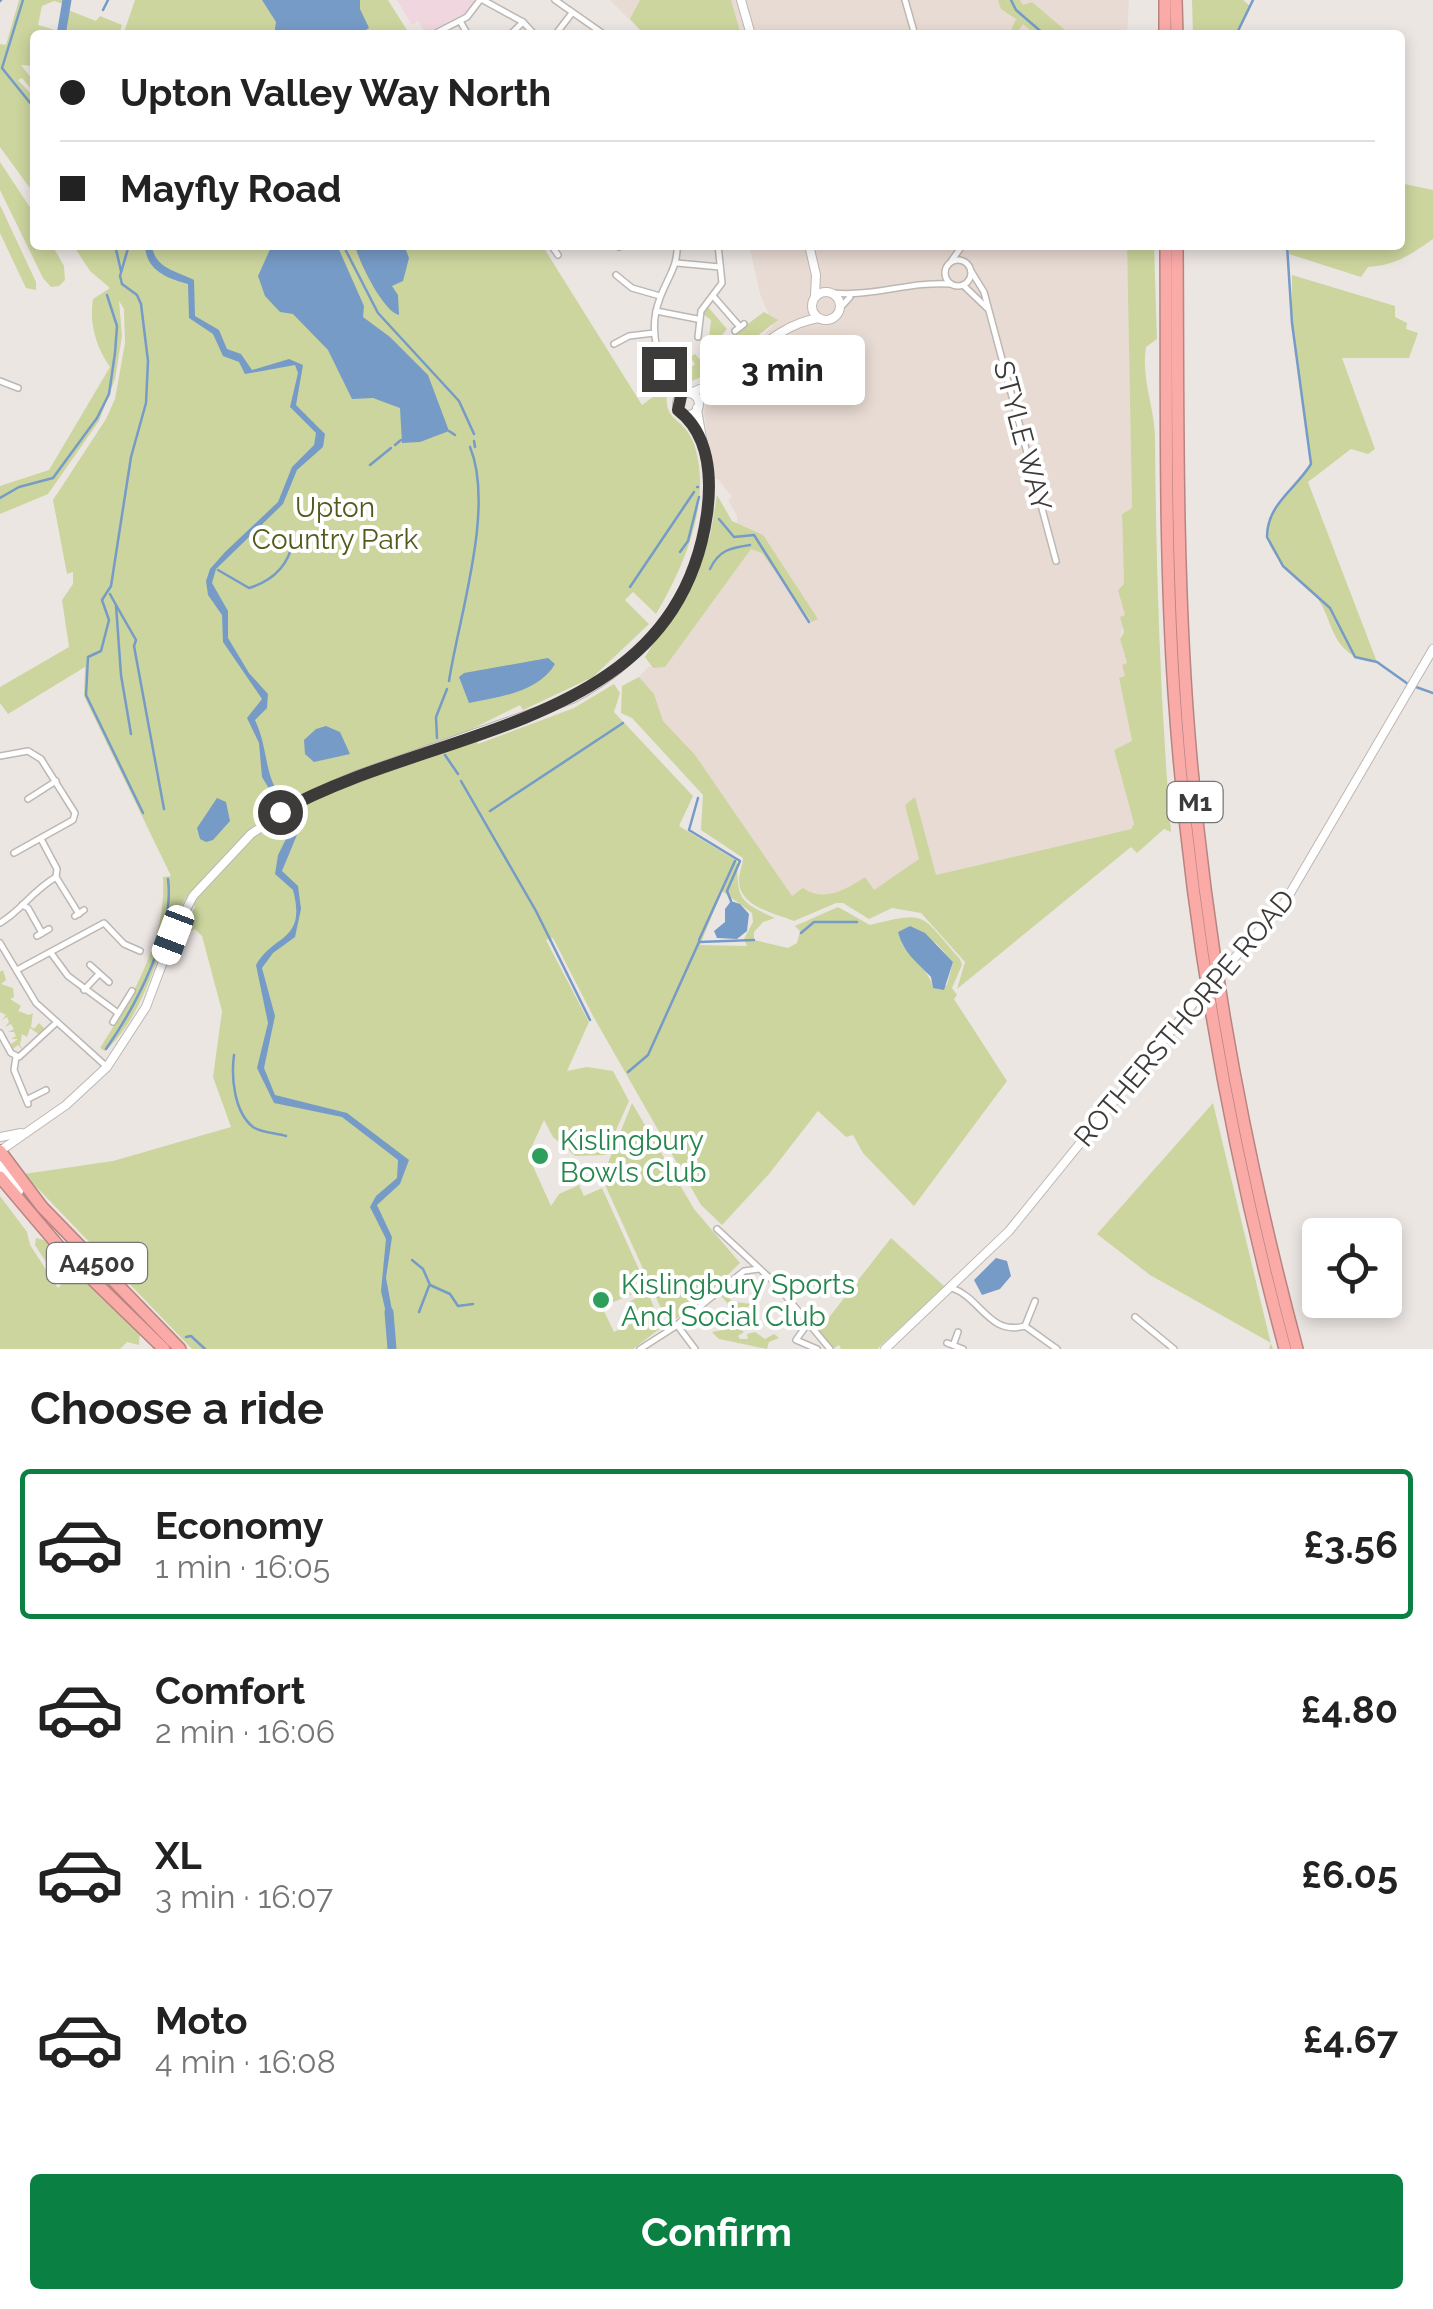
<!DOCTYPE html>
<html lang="en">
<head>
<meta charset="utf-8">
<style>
	:root { --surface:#fff; --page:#f2f2f2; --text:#222; --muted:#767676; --line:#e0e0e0; --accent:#0b8043 }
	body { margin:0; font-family:Raleway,sans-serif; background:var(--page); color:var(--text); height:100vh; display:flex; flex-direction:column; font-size:38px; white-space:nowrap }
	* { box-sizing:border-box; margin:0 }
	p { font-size:32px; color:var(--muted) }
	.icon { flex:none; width:55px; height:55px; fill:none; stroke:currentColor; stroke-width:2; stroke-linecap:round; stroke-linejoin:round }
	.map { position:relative; height:1349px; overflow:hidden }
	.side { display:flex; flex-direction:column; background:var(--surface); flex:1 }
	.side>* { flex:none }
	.guide { position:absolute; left:30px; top:30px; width:1375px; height:220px; border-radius:10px; box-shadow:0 5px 15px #0003; display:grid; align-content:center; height:220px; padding:0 30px; background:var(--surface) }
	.buttons { position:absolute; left:1302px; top:1218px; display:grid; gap:20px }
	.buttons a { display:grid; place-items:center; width:100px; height:100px; border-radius:10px; background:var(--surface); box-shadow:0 5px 15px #0003; font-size:50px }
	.end { position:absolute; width:45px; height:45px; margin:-22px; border:12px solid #3d3b39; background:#fff; box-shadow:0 0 0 5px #fff }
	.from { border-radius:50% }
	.bubble { position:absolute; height:70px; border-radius:10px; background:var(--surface); box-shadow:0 5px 15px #0003; font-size:32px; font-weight:700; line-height:70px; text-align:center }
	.car { position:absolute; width:30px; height:60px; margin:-30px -15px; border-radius:12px; box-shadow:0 0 8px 2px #0007; background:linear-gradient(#fff 24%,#345 0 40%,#fff 0 76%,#345 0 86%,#fff 0) }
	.guide b { display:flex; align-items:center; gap:35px; height:95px; font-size:38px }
	.guide b+b { border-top:2px solid var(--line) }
	.guide i { width:25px; height:25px; background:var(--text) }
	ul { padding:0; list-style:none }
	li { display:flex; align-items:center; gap:30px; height:150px; margin:0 20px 15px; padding:0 10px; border:5px solid transparent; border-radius:10px }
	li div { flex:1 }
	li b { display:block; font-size:38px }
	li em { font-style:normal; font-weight:700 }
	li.active { border-color:var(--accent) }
	li>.icon { width:90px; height:90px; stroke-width:1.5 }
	h2 { padding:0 30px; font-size:45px; line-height:120px }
	.cta { display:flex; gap:20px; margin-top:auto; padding:20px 30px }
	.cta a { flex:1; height:115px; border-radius:10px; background:var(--accent); color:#fff; font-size:40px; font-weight:700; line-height:115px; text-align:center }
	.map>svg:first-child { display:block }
	.built { fill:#e8dbd3 }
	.education { fill:#efd6df }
	.green { fill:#ccd59e; fill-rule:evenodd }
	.water { fill:#769bc7 }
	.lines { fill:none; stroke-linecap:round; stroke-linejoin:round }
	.stream { stroke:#769bc7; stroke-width:2.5 }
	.river { stroke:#769bc7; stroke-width:9 }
	.street-casing { stroke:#bdb7b4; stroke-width:8 }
	.secondary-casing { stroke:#bdb7b4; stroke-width:10 }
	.highway-casing { stroke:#b88481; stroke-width:14 }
	.street { stroke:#fff; stroke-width:5 }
	.secondary { stroke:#fff; stroke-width:8 }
	.highway { stroke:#faaba8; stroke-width:11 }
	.secondary-bridge-casing { stroke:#bdb7b4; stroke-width:10; stroke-linecap:butt }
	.secondary-bridge { stroke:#fff; stroke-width:8 }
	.route { stroke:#3d3b39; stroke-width:12 }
	.leisure-dot { fill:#2e9e5b; stroke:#fff; stroke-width:4 }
	.labels { text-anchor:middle; stroke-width:8; stroke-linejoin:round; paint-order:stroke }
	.shield { fill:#fff; stroke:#777674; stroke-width:2.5 }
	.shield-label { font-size:25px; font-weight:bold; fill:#3d3b39 }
	.street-label { font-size:28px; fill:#3d3b39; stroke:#fff }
	.park-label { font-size:28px; fill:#545a1b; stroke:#fff }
	.leisure-label { font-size:28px; fill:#27864d; stroke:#fff; text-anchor:start }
</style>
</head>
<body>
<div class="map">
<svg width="1433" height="1349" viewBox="0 0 1433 1349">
	<rect width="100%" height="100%" fill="#ece6e3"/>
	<g class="built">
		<polygon points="610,0 1129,0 1127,35 645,35"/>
		<polygon points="749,245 1127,245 1132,508 1122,514 1125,616 1120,639 1127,664 1125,676 1119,679 1132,742 1114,750 1134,825 1131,829 937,875 937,882 852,894 804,911 748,847 652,722 646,685 639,677 649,666 653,668 737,524 737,516 728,500 732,497 718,479 713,479 704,411 712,389 728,377 773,325 760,294"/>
	</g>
	<polygon class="education" points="397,0 474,0 475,4 468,12 426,33 418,21 412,25"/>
	<g class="green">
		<polygon points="19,0 65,0 64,4 54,1 42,6 38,25 59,31 59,35 35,35 35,66 21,65 35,83 35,93 22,78 18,80 35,98 35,195 0,147 0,44 6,45"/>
		<polygon points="135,0 388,0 410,35 123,35"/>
		<polygon points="640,0 731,0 741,35 645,35 630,19"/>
		<polygon points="998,0 1020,0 1023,5 1032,2 1071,35 1036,35 1023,24 1015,35 1009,35 1016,19 1001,9"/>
		<polygon points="1192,0 1243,0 1251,7 1236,35 1193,35"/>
		<polygon points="68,10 96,21 100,16 122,25 119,35 63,35"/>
		<polygon points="0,162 31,209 35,245 52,245 64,266 65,280 59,286 51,287 43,278 0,190"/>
		<path d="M1400 183 1433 190V239C1410 255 1396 265 1368 267L1361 277 1289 254 1287 245H1400Z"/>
		<polygon points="0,205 36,282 36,290 26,288 0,233"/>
		<path d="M73 245H542L642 405 668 386C661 425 683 414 694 444 713 500 684 567 656 614L633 592 625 600 649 624 593 677 523 710 520 705 472 729 478 744 574 708 614 684 620 693 614 712 693 796 679 826 737 861C738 898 737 901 775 918L763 922 754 932V940L788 948 797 943 800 931 795 926 838 907 870 925C928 910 920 914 960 959L962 965 952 988 957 995 954 999 1007 1081 914 1206 863 1153 853 1135 846 1137 818 1111 769 1174 722 1225 701 1205 593 1016 553 938 546 940 589 1022 567 1071 587 1067 613 1071 629 1101 605 1155 575 1156 553 1137 544 1120 528 1155 551 1206 559 1194 579 1185 584 1196 602 1188 642 1276V1290L609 1304 600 1292 594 1296 599 1308 602 1307 614 1332 634 1322 642 1331 629 1302 644 1293 649 1295 662 1327 633 1349H192L24 1174 113 1161 231 1127 213 1077 222 1011 202 936 195 929 179 937 195 907 187 896 177 913 171 916 174 918C154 962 143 1017 105 1051L100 1048C132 997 167 940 163 877L171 876 84 696 85 667 8 714 0 703V687L69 647 62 600 73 584V572L67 574 53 500 106 419 115 399 125 343 124 309 119 301 122 336 115 379 99 421 48 494 0 514V486L49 470 110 367C96 347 89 323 93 299L110 288 90 271ZM722 891 752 913 753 922 744 939 747 946 700 945ZM909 926 937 944 953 962 947 985 933 988C930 971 912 960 902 944Z"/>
		<path d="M1127 245H1154L1157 339 1146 347C1141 378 1154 405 1155 436 1156 568 1160 699 1171 832L1164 829 1137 853 1131 847 957 989 965 962 921 913 892 908 869 919 843 903H836L794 921C776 914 741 907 739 883 738 874 743 866 743 858L701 830 703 795 632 718 621 713 622 686 639 677 654 694 663 721 695 755 792 896 803 888C824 903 847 889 865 877L874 890 919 859 905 805 915 797 936 875 1131 829 1134 824 1114 750 1132 741 1119 678 1125 676 1122 665 1127 663 1120 639 1124 632 1120 617 1125 615 1118 590 1124 584 1122 514 1132 508Z"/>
		<path d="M1292 275 1395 306V317L1407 323 1406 329 1418 333 1409 358H1342L1375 449 1368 454 1351 449 1308 482 1377 662C1366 662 1357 659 1348 652 1330 637 1330 615 1317 598 1300 575 1275 565 1267 537 1267 504 1295 490 1311 464L1292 323Z"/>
		<polygon points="708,307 727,329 722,335 726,340 764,312 778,320 706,375 684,384 675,378 681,374 675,365 681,362 688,370 695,364 690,357 695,354 700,360 716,348 709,338 711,320 703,314"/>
		<polygon points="717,495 732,521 763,535 818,619 812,622 762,553 751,549 665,667 653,668 645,657 693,579 710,536"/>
		<polygon points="3,970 6,980 1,984 13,988 14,997 10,999 21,1006 18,1011 29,1015 33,1013 31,1027 34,1029 39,1023 45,1029 40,1035 30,1028 27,1037 22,1034 20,1045 23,1050 18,1045 13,1049 11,1044 18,1039 11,1039 16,1036 14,1032 8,1032 14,1029 11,1024 5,1027 9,1022 7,1017 2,1020 6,1015 0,1012 0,972"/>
		<polygon points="632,1103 694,1209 740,1263 696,1306 668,1324 602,1178"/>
		<polygon points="1213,1103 1271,1344 1273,1349 1269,1349 1271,1343 1150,1275 1097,1234"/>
		<polygon points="0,1196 27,1232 30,1245 58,1288 61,1285 35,1245 36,1238 44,1240 140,1331 139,1345 127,1342 120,1349 0,1349"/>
		<polygon points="891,1238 945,1287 877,1349 841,1349 839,1345 833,1349 811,1322 820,1329"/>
		<polygon points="724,1293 733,1302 752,1304 741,1311 744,1318 753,1314 735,1325 744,1332 738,1336 740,1339 748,1339 747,1334 755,1332 765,1339 774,1334 779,1338 769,1342 767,1349 719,1339 712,1332 727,1329 724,1315 730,1312 738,1315 721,1296"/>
	</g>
	<g class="water">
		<polygon points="262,0 360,0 360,9 369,28 358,35 274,35 276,22"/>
		<path d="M145 245H152C154 268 176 271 194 280L195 316 219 330 227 349 241 354 252 370 289 359 303 365 296 405 325 434 323 447 297 470 283 504 216 569 212 583 228 611V638L249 673 268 694 267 708 255 720C270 753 262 773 285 804L280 807 262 777 259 743 247 718 262 699 223 642 222 615 208 595 206 581 210 569 225 552 278 502 292 467 314 445 316 433 290 407 298 373 295 365 245 374 239 362 223 356 213 334 189 318 188 284C167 278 146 271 145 245Z"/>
		<polygon points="272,245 337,245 364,306 363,317 390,337 428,375 449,431 420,442 402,443 400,408 373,398 352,399 328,350 293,314 280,312 265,296 258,276"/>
		<path d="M355 245H404L409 258 403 281 392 286 398 295 399 315C384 312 359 263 355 245Z"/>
		<path d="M548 658 555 664C539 692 499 697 469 703L459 677 464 673Z"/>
		<polygon points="326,726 340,732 350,754 314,762 305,754 304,740 316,729"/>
		<polygon points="217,798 226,802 230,821 213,840 206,842 200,839 197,828"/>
		<path d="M291 813 299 830 282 871 298 886 301 909 295 937 273 953 262 968 275 1016 264 1068 275 1095 347 1113 409 1160 400 1184 377 1205 392 1237 386 1278 394 1321 388 1322 381 1291 386 1239 370 1207 376 1196 397 1178 398 1160 342 1117 274 1103 257 1068 268 1023 256 965C273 934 307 942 293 890L275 874 278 855 291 829 285 816Z"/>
		<polygon points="731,901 740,904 749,914 747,931 737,939 717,938 714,931 725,922 725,909"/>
		<path d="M910 926 925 933 953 962 944 990 933 988 931 977C917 962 904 954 898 932Z"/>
		<polygon points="996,1258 1007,1261 1011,1276 1000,1289 982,1295 974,1280"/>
	</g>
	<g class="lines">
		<g class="stream">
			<polyline points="23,0 2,68 35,109"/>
			<polyline points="1011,0 1016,10 1045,35"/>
			<polyline points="0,1 1,0"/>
			<polyline points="103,10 108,0"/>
			<polyline points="1236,35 1253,0"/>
			<polyline points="115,245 121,271"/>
			<polyline points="129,245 120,276 122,284 137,295 141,304 148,361 146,403 131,457 111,586 102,600 109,620 101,651 88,657 86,695 143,813"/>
			<polyline points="343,245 378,313 459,401 474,434"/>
			<path d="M1287 245 1292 323 1311 464C1295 490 1267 504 1267 537L1283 566 1330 608 1355 657 1377 662 1408 684"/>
			<polyline points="449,431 455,435"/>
			<polyline points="474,441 475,447"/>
			<polyline points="395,445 401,440"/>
			<polyline points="370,465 391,448"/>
			<polyline points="697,487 698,487"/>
			<polyline points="0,498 19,487 53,478 97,418 109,394 115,353 117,326 107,295"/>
			<polyline points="719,519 734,537 754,535 809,622"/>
			<polyline points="680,552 688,541 699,497"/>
			<path d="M710 569C719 550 730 548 750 545"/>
			<path d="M218 570 249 588C272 581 288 566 293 542L289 535 272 534"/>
			<polyline points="630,587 694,492"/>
			<polyline points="110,594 116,605 121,675 131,734"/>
			<polyline points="116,605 136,640 134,646 164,809"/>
			<path d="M449 681C459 616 495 508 470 447"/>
			<polyline points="1416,687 1433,693"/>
			<polyline points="437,738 436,717 447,689"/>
			<polyline points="445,755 458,774"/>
			<polyline points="461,781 536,911 590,1020"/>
			<polyline points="698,798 689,830 740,861 727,891 731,901"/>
			<polyline points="490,811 623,723"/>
			<polyline points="801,933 814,922 857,922"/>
			<polyline points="699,940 735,861"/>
			<path d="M106 1049C136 1006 175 932 168 879"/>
			<path d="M234 1055C231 1077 234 1112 253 1127 262 1133 276 1133 286 1136"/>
			<polyline points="628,1072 648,1055 699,942 754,940"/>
			<polyline points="412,1260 423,1269 430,1285 450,1294 458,1306 473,1304"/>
			<polyline points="419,1312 429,1286"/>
			<polyline points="186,1337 191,1336 205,1349"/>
		</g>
		<g class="river">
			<polyline points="61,35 67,0"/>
			<polyline points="389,1312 392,1349"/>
		</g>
		<g class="street-casing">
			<g id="street">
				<polyline points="483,0 523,22 535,35"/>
				<polyline points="555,0 605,35"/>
				<polyline points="905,0 915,35"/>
				<polyline points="460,21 468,35"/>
				<polyline points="432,35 467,17 480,0"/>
				<polyline points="510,35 523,22"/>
				<polyline points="555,35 572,13"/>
				<polyline points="551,245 558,255"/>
				<path d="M677 245C678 267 667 278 660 298 646 334 660 366 681 396"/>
				<polyline points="619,247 620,245"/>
				<circle cx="958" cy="273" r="13"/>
				<polyline points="952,260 962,246"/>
				<polyline points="677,263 720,267"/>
				<polyline points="971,271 984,292 1056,561"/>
				<polyline points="616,275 632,288 660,296"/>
				<polyline points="963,285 987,308"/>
				<path d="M833 293C873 297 911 281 951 284"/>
				<polyline points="713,296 740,327"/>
				<polyline points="840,308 850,297"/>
				<polyline points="656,311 697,319"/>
				<polyline points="735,331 744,324"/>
				<polyline points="698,337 701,311 722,283 718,245"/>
				<polyline points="614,344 629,336 654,333"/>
				<polyline points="0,381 18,388"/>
				<polyline points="0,756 28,751 41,759 75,813 73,820 14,853"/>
				<polyline points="28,799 56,781"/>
				<polyline points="41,839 57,869 56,877 79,914"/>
				<polyline points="22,905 28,908 42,933"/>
				<polyline points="75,916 84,910"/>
				<path d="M0 923C22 910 31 892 56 877"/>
				<polyline points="37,936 49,929"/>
				<polyline points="0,943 36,1003 107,1067"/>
				<polyline points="51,953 68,976 118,1013"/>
				<polyline points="90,965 109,982"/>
				<polyline points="17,970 104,923 124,944 140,951"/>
				<polyline points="84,990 99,974"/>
				<polyline points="113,1022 132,991"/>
				<polyline points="0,1033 11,1053 19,1057 57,1022"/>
				<polyline points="16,1057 14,1070 28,1104"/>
				<polyline points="28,1099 46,1090"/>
				<polyline points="717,1229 775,1283 830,1349"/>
				<path d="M952 1288C981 1298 989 1336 1025 1326"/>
				<polyline points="1135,1317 1174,1349"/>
				<polyline points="808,1323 796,1340 817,1349"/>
				<polyline points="677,1325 695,1349"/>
				<polyline points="1025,1326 1057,1349"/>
				<polyline points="1025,1326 1035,1301"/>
				<polyline points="947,1343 963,1349"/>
				<polyline points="954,1343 958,1332"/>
				<polyline points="640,1349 673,1328 744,1271 759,1269"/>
			</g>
		</g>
		<g class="secondary-casing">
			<g id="secondary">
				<polyline points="741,0 751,35"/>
				<polyline points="809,245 816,275 815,296"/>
				<circle cx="826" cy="306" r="14"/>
				<path d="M689 393C738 379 766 326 819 318"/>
				<circle cx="688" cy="404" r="11"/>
				<polyline points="1229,964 1285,902 1433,649"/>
				<polyline points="0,1137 21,1133"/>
				<path d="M0 1151 66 1105 107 1067 146 1007 173 935 193 896 251 834 305 798 354 776 572 699C646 661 705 585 708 499 710 468 701 439 697 408"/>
				<polyline points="0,1165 19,1191"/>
				<polyline points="885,1349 1009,1231 1197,999"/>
			</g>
		</g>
		<g class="highway-casing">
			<g id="highway">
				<polyline points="1165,0 1165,35"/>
				<polyline points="1176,0 1177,35"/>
				<path d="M1166 245C1167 394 1164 543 1174 692 1189 914 1227 1134 1285 1349"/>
				<path d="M1177 245C1178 404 1176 564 1188 722 1204 934 1242 1144 1297 1349"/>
				<polyline points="0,1151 42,1207 180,1349"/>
				<polyline points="0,1177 61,1249 164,1349"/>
			</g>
		</g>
		<use href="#street" class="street"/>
		<use href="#secondary" class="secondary"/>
		<use href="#highway" class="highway"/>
		<g class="secondary-bridge-casing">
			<polyline id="secondary-bridge" points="1197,999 1229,964"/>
		</g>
		<use href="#secondary-bridge" class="secondary-bridge"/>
	</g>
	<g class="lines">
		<path class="route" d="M280 812C433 725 676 731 707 514 712 477 709 434 678 410L681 396 664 369"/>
	</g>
	<g class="leisure-dot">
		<circle cx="540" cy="1156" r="10"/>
		<circle cx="601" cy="1300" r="10"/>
	</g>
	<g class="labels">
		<g class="shield">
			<rect x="1167.5" y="782" width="55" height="40" rx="8"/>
			<rect x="47" y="1243" width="100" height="40" rx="8"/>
		</g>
		<g class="shield-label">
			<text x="1195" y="811">M1</text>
			<text x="97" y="1272">A4500</text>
		</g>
		<g class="street-label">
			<text transform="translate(1023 436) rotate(75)" y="10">STYLE WAY</text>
			<text transform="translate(1184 1018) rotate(-50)" y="10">ROTHERSTHORPE ROAD</text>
		</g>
		<g class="park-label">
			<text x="335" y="517">Upton<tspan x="335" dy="32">Country Park</tspan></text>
		</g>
		<g class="leisure-label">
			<text x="560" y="1150">Kislingbury<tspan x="560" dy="32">Bowls Club</tspan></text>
			<text x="621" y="1294">Kislingbury Sports<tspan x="621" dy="32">And Social Club</tspan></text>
		</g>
	</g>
</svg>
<div class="buttons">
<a><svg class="icon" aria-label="locate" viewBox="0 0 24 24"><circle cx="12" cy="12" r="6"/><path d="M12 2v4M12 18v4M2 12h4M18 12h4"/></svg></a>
</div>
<i class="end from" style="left:280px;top:812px"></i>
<i class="end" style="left:664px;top:369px"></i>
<div class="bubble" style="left:700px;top:335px;width:165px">3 min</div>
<i class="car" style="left:173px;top:935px;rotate:201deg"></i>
<div class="guide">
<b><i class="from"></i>Upton Valley Way North</b>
<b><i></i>Mayfly Road</b>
</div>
</div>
<section class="side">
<h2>Choose a ride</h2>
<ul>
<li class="active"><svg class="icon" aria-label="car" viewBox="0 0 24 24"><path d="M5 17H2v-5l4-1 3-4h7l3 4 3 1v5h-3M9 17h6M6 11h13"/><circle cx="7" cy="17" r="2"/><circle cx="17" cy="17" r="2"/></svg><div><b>Economy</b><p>1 min · 16:05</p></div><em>£3.56</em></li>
<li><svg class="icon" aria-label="car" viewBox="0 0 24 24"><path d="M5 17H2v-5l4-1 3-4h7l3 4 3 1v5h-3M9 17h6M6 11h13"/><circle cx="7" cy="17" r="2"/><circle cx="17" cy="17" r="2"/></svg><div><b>Comfort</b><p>2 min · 16:06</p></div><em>£4.80</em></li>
<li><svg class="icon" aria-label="car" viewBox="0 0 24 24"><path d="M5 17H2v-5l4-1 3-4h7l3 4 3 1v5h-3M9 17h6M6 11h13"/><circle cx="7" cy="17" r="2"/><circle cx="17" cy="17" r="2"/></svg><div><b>XL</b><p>3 min · 16:07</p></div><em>£6.05</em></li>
<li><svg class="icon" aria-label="car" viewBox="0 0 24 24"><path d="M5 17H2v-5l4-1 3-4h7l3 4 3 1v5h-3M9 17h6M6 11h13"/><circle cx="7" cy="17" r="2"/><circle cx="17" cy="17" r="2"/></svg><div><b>Moto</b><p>4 min · 16:08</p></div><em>£4.67</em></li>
</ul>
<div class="cta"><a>Confirm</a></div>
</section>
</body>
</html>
